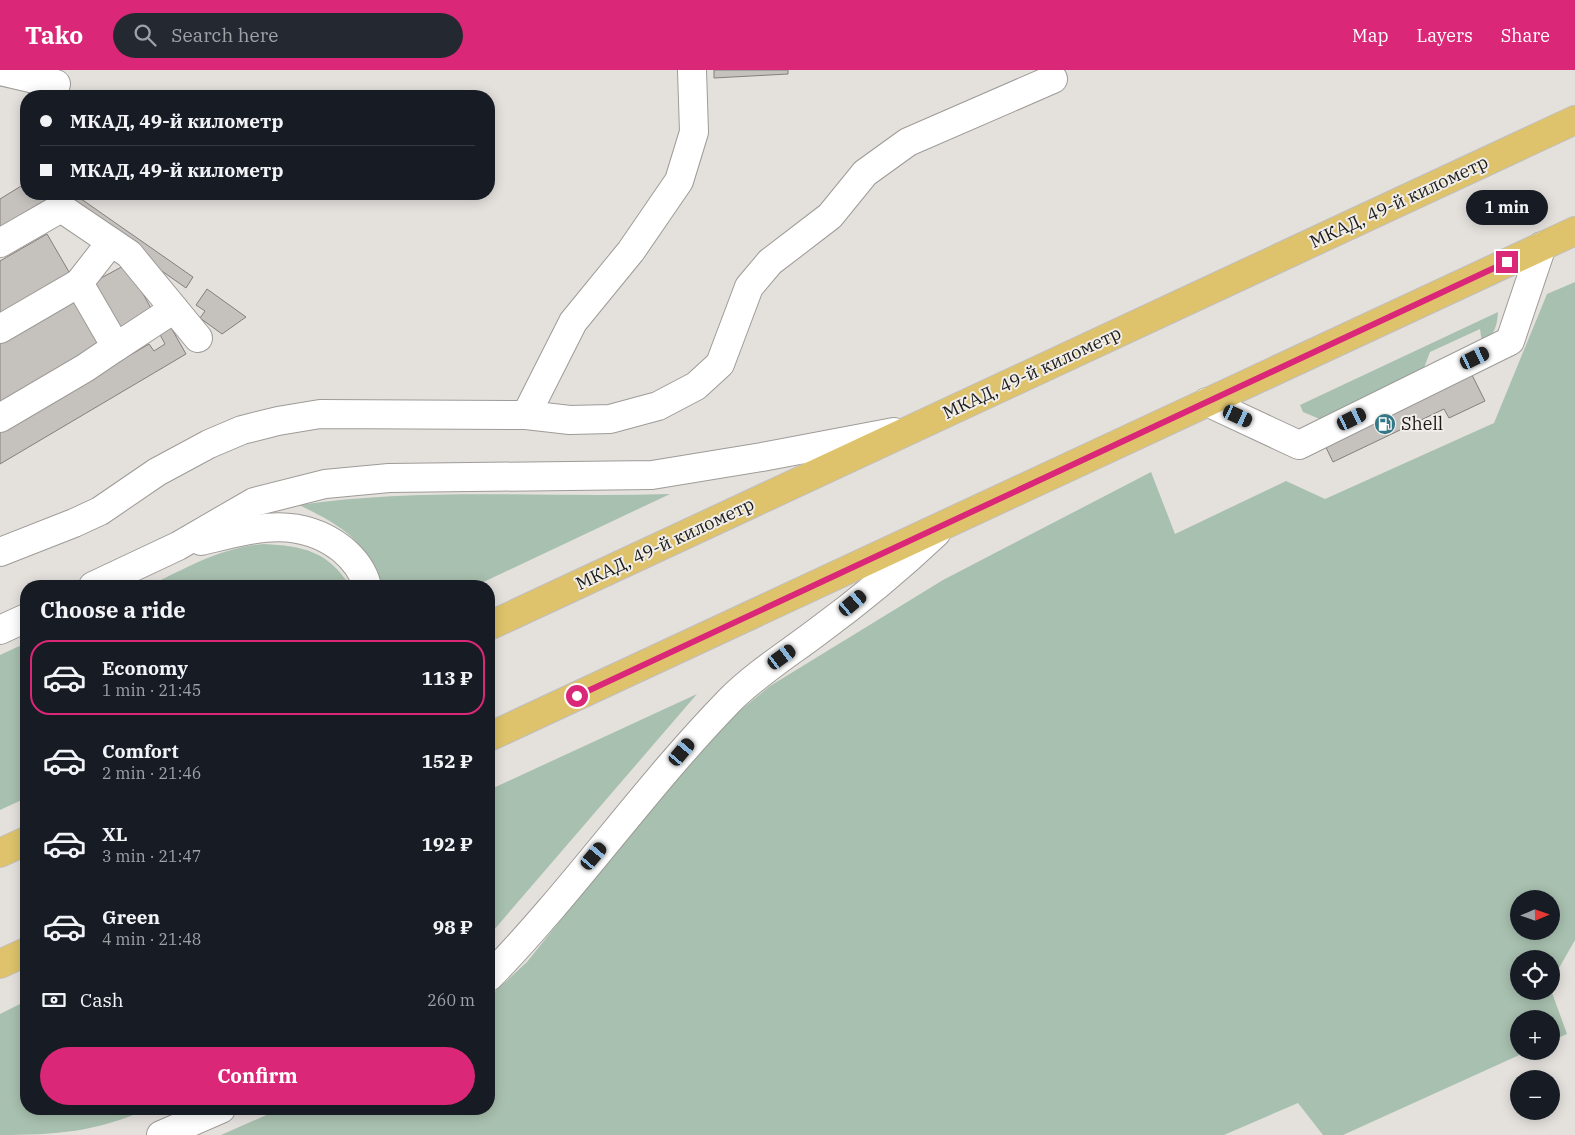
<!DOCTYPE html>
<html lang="en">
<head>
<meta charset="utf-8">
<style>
	:root { --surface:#171b24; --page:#242831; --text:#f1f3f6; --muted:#9ea1a6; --line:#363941; --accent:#db2777 }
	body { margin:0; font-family:"IBM Plex Serif",serif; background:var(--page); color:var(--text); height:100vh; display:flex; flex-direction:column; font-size:19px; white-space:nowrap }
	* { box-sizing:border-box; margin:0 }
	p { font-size:16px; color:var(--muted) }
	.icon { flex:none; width:28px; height:28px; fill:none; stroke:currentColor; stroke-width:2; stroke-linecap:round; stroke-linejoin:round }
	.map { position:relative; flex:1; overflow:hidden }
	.details { position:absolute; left:20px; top:510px; width:475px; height:535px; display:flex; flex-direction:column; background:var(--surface); border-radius:20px; box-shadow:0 2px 12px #0003 }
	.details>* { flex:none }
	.banner { position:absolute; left:20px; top:20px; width:475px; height:110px; border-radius:20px; box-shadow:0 2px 12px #0003; display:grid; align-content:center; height:110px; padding:0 20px; background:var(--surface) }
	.needle { width:32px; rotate:88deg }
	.buttons { position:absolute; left:1510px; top:820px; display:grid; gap:10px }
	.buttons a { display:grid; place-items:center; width:50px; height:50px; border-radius:50%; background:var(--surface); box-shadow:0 2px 12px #0003; font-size:25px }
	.end { position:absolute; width:22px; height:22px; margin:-11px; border:6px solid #db2777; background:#fff; box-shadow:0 0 0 2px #fff }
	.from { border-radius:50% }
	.bubble { position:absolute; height:35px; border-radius:18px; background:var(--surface); box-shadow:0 2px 12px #0003; font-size:16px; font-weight:800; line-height:35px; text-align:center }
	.car { position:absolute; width:15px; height:30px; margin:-15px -8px; border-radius:6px; box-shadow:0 0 4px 1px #0007; background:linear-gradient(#222 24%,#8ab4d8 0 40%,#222 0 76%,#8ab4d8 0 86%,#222 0) }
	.banner b { display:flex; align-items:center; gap:18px; height:48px; font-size:19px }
	.banner b+b { border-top:1px solid var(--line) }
	.banner i { width:12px; height:12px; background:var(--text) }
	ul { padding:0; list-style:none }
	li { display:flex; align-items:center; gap:15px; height:75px; margin:0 10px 8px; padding:0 10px; border:2px solid transparent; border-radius:20px }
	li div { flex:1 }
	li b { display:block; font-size:19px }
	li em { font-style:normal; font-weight:800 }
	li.selected { border-color:var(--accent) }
	li>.icon { width:45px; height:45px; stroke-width:1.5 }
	h2 { padding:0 20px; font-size:22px; line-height:60px }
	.pay { display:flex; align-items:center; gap:12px; height:55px; padding:0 20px; font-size:19px }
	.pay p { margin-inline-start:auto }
	.primary-button { display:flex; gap:10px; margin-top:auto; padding:10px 20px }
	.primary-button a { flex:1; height:58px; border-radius:30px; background:var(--accent); color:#fff; font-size:20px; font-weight:800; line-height:58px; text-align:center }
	header { display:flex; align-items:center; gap:30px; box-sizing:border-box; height:70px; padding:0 25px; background:var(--accent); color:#fff }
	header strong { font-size:24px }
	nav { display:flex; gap:28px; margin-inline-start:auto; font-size:18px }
	.search { width:350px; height:45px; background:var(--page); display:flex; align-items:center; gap:12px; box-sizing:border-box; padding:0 18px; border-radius:28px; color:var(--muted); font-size:19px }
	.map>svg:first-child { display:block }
	.green { fill:#a8c0af; fill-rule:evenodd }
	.building { fill:#c5c2be; stroke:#827f7c }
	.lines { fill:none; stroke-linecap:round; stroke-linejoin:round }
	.minor-casing { stroke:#9e9b98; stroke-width:30 }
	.highway-casing { stroke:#c0bfbf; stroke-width:30 }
	.minor { stroke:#fff; stroke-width:28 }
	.highway { stroke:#dec36c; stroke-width:28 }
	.route { stroke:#db2777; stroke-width:6 }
	.labels { text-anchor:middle; stroke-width:4; stroke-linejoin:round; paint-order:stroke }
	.street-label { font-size:18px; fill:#1d1c1a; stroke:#f1eeea }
	.poi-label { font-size:18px; fill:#1d1c1a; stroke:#f1eeea; text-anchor:start }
</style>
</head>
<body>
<header>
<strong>Tako</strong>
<div class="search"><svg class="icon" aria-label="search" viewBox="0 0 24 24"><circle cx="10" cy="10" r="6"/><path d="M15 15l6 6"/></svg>Search here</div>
<nav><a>Map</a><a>Layers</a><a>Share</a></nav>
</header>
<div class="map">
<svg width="1575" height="1065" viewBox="0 0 1575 1065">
	<rect width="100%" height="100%" fill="#e4e1dd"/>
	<g class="green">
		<path d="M1575 212V870L1551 912V889H1519V921L1551 920 1567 964 1551 971V949H1519V981H1528L1343 1065H1323L1298 1033 1224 1065H221L280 1039H489V927L527 892 611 787 696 686 737 643 770 616 943 510 1151 402 1175 464 1286 411 1325 429 1494 353 1547 224ZM1519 829H1551V861H1519Z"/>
		<path d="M1498 242C1497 256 1495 265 1482 273L1480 259 1430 282 1422 303 1322 350 1303 342 1300 335Z"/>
		<path d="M670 424 475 516H378C369 470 338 454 299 435 421 417 546 428 670 424Z"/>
		<path d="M264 474C303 476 328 481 350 516H149C186 498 222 477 264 474Z"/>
		<polygon points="26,573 26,728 0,740 0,585"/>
		<polygon points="697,624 493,861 489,865 489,720"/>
		<path d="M26 931V1039H148C95 1062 57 1065 0 1065V944Z"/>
	</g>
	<g class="building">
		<polygon points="714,0 788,0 788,4 714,8"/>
		<polygon points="26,113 26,124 74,124 193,207 186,218 54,125 0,157 0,129"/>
		<polygon points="47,164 72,207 0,248 0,191"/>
		<polygon points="127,194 154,244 116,264 90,214"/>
		<polygon points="207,219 246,247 222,264 200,248 205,241 196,235"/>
		<polygon points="76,229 101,273 0,333 0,273"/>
		<polygon points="169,254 186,284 0,394 0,362 149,274 154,281 165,274 158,261"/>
		<polygon points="1469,299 1485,331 1449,348 1444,339 1333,392 1322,369"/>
	</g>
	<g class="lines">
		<g class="minor-casing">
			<g id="minor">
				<polyline points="0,1 56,14"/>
				<polyline points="0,173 61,138 129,184 198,268"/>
				<polyline points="0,259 79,213 111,172"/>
				<polyline points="116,277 174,239"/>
				<polyline points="1207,332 1299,375 1510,271 1542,176"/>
				<polyline points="526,345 573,252 631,181 679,111 694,62 692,0"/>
				<polyline points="0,348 85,298 116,277 79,213"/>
				<path d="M201 471C251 459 297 444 342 479 354 489 363 500 367 516"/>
				<polyline points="0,482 74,453 100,441 157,402 209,374 242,360 278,351 320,344 526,345 570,350 610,349 658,336 696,316 720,294 749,217 770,192 830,146 865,103 908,72 1053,9"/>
				<polyline points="93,516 178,476 254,432 325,414 389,408 652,405 762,387 894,362"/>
				<polyline points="0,560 26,548"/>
				<path d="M489 907C575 819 645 717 730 630 756 604 788 584 817 562 858 532 899 498 936 463"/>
				<polyline points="161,1065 221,1039"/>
			</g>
		</g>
		<g class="highway-casing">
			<g id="highway">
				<polyline points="489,556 1575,50"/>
				<polyline points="489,667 1575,161"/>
				<polyline points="0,783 26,771"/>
				<polyline points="0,894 26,882"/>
			</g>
		</g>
		<use href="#minor" class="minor"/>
		<use href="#highway" class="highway"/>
	</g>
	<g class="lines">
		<polyline class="route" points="577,626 1507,192"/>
	</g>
	<defs>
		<g id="fuel-disc" transform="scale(1.125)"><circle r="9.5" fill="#337886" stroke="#f1eeea"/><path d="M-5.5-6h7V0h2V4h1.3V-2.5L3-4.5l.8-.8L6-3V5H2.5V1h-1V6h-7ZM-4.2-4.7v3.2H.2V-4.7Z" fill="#fff"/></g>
	</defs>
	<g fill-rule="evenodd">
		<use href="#fuel-disc" x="1385" y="354"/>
	</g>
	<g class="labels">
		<g class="street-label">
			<text transform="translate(1399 132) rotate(-25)" y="6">МКАД, 49-й километр</text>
			<text transform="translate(1032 303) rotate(-25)" y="6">МКАД, 49-й километр</text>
			<text transform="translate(665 474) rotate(-25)" y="6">МКАД, 49-й километр</text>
		</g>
		<g class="poi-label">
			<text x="1401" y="360">Shell</text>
		</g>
	</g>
</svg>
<div class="buttons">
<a><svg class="needle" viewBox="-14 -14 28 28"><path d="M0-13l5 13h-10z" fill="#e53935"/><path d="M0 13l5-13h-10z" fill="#9ea1a6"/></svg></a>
<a><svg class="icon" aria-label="locate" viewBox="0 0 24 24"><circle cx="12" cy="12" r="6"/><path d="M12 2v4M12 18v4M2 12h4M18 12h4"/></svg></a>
<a>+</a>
<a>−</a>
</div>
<i class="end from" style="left:577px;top:626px"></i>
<i class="end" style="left:1507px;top:192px"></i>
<div class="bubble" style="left:1466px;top:120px;width:82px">1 min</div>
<i class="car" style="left:1475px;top:288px;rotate:64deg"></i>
<i class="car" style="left:1238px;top:346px;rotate:115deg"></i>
<i class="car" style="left:1352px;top:349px;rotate:64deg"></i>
<i class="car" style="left:853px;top:533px;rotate:50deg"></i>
<i class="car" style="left:782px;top:587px;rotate:54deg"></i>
<i class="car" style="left:682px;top:682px;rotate:40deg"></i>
<i class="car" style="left:594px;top:786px;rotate:40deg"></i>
<div class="banner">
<b><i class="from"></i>МКАД, 49-й километр</b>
<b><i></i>МКАД, 49-й километр</b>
</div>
<section class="details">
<h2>Choose a ride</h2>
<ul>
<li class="selected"><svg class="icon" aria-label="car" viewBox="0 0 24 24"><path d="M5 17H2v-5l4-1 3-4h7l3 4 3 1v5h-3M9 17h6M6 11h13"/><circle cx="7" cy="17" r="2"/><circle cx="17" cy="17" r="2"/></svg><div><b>Economy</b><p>1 min · 21:45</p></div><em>113 ₽</em></li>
<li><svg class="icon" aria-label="car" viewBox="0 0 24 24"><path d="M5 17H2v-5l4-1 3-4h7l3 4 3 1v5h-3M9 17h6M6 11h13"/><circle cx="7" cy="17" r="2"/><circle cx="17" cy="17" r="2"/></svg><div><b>Comfort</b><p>2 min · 21:46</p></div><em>152 ₽</em></li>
<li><svg class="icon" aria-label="car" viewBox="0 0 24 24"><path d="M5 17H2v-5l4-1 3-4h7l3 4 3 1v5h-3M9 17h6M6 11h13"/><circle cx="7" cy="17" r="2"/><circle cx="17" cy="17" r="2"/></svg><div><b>XL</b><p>3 min · 21:47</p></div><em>192 ₽</em></li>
<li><svg class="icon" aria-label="car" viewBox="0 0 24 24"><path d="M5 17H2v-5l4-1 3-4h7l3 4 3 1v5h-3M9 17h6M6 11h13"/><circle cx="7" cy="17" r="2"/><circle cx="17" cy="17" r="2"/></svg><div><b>Green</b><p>4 min · 21:48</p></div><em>98 ₽</em></li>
</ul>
<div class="pay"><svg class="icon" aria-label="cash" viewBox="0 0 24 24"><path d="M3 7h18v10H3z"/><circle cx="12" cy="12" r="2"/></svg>Cash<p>260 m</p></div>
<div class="primary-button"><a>Confirm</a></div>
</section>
</div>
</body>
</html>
